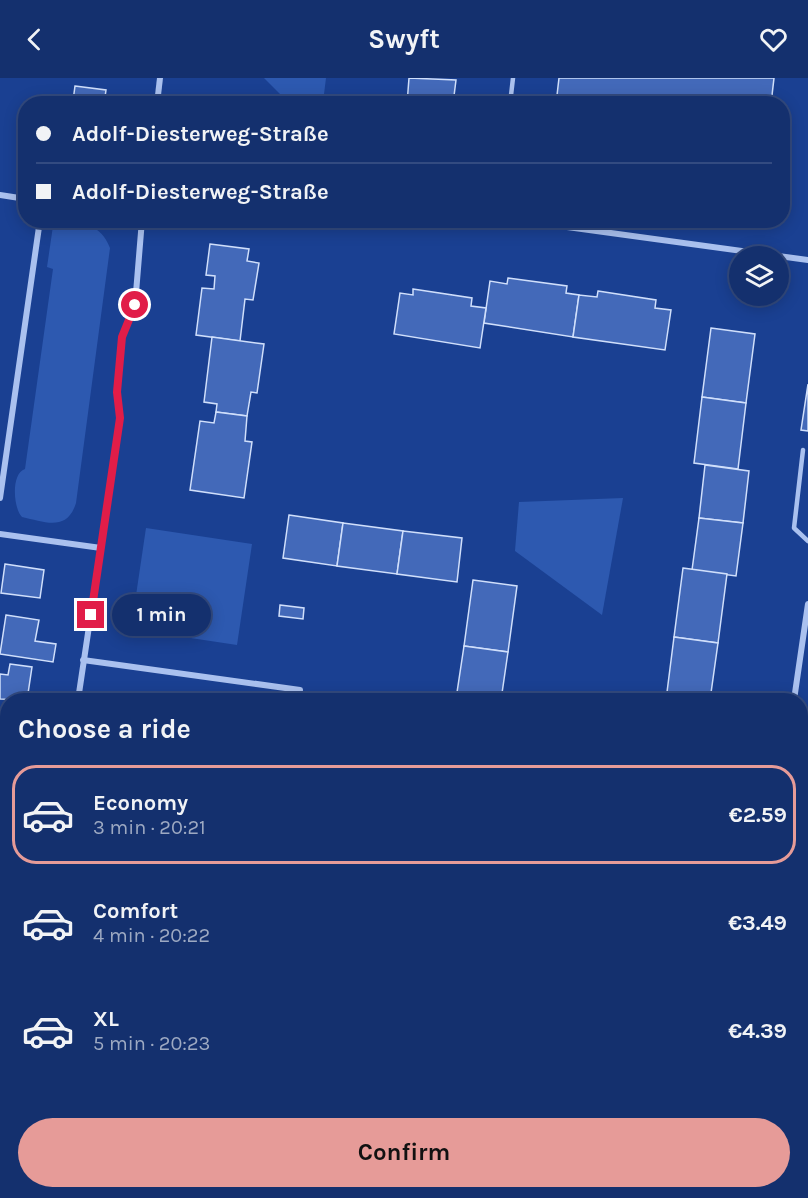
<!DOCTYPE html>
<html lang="en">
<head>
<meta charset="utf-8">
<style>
	:root { --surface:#14306e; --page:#1d3873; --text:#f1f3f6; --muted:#9da9c2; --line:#334b81; --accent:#e69b98 }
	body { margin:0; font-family:Karla,sans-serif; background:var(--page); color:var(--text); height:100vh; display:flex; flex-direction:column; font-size:22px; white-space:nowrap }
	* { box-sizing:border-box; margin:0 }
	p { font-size:20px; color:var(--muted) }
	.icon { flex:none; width:33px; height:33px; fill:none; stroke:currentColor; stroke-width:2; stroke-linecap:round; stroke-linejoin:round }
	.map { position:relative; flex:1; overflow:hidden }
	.side { position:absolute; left:0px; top:615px; width:808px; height:506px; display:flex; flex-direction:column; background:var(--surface); border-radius:24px 24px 0 0; box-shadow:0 3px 15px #0003,0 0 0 2px var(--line) }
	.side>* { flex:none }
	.hud { position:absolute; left:18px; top:18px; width:772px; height:132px; border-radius:24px; box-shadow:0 3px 15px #0003,0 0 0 2px var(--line); display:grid; align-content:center; height:132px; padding:0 18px; background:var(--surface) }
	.buttons { position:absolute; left:729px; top:168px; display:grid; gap:12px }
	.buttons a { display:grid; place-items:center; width:60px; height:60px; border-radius:50%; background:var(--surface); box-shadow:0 3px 15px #0003,0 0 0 2px var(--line); font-size:30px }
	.end { position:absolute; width:27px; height:27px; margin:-14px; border:8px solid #e11d48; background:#fff; box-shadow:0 0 0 3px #fff }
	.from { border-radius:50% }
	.bubble { position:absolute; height:42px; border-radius:21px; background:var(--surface); box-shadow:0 3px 15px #0003,0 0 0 2px var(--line); font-size:20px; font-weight:700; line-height:42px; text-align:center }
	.hud b { display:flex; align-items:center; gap:21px; height:57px; font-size:22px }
	.hud b+b { border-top:2px solid var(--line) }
	.hud i { width:15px; height:15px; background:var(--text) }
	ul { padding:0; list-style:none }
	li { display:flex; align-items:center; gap:18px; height:99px; margin:0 12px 9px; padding:0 6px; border:3px solid transparent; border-radius:24px }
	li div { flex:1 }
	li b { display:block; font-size:22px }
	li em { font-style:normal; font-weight:700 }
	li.current { border-color:var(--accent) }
	li>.icon { width:54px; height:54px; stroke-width:1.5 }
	h2 { padding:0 18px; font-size:27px; line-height:72px }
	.cta { display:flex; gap:12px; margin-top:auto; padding:12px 18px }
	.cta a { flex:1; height:69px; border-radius:36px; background:var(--accent); color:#111; font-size:24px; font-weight:700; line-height:69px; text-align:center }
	header { display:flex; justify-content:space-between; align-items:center; height:78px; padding:0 18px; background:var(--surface); font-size:27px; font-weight:700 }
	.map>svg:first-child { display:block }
	.green { fill:#2d59b0 }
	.building { fill:#4369b9; stroke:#d0dffb; stroke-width:1.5 }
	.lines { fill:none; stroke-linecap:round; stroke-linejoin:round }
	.lane { stroke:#aac1ef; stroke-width:4.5 }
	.street { stroke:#aac1ef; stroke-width:6 }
	.route { stroke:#e11d48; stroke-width:8 }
</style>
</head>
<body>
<header><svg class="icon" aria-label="back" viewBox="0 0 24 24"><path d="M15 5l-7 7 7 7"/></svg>Swyft<svg class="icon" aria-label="heart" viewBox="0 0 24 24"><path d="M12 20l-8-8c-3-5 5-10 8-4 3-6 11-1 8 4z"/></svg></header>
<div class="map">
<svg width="808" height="1120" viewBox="0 0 808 1120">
	<rect width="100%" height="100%" fill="#1a4092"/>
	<g class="green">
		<polygon points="264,0 326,0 323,24 288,24"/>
		<path d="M61 143C85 147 100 145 110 170L76 425C67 454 45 444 22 439 13 430 11 395 25 391L53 191 47 189 53 148Z"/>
		<polygon points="623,420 602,537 515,473 519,424"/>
		<polygon points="146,450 252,466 237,567 131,551"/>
		<polygon points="0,660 8,661 7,866 0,865"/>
	</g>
	<g class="building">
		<polygon points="409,0 456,2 454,18 457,18 456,26 407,26"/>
		<polygon points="559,0 774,0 771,26 556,26"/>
		<polygon points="75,8 106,12 104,26 56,26 57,21 73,23"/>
		<polygon points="210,166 249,171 247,183 259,185 253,222 245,221 240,263 196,257 202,210 214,211 215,198 206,197"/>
		<polygon points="508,200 567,208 566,215 579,217 573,259 484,245 490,203 507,206"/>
		<polygon points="413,211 472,220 471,228 486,230 480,270 394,256 400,215 413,217"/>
		<polygon points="598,213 656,222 655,230 671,232 665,272 573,259 579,217 597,219"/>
		<polygon points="711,250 755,256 746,325 702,319"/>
		<polygon points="212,259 264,266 257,315 251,314 247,338 216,334 217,326 204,324"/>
		<polygon points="808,306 808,353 801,352"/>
		<polygon points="702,319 746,325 738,391 694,385"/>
		<polygon points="216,334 247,338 245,363 252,364 244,420 190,412 200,343 214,345"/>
		<polygon points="705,387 749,393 743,445 699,440"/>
		<polygon points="289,437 343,445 337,488 283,480"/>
		<polygon points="699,440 743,445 736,498 692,492"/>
		<polygon points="343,445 403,453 397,496 337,488"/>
		<polygon points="403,453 462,460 457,504 397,496"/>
		<polygon points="5,486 44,492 40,520 1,515"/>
		<polygon points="683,490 727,496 718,565 674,559"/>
		<polygon points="473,502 517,508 508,574 464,568"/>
		<polygon points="280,527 304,530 303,541 279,538"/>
		<polygon points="6,537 39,542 35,563 56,566 53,584 0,576"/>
		<polygon points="674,559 718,565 710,622 666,622"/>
		<polygon points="464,568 508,574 501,622 456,621"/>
		<polygon points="10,586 32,589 27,622 0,621 0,596 8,597"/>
		<polygon points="0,631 8,632 8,646 0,645"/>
		<polygon points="802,774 808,775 808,791 801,790"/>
		<polygon points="808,835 808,883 802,883"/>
		<polygon points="802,945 808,946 808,969 801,968"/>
		<polygon points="808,986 808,1032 801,1031"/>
		<polygon points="801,1031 808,1032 808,1120 789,1120 790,1113 801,1113"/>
		<polygon points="53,1113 78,1113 77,1120 52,1120"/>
		<polygon points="78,1113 101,1113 100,1120 77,1120"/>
		<polygon points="101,1113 124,1113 123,1120 100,1120"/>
		<polygon points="124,1113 146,1113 145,1120 123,1120"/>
		<polygon points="146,1113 170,1113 169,1120 145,1120"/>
		<polygon points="170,1113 192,1113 191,1120 169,1120"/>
		<polygon points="192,1113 215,1113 214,1120 191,1120"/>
		<polygon points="218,1113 238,1113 237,1118 218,1115"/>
		<polygon points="276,1113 333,1113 332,1120 275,1120"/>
		<polygon points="396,1113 447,1113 447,1120 395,1120"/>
		<polygon points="611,1113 636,1113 634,1120 610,1117"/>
		<polygon points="637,1113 655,1113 654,1120 636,1117"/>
		<polygon points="680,1113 703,1113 702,1118 680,1115"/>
	</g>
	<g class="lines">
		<g class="lane">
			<polyline points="510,26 513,0"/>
			<polyline points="803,372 794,450 808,463"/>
			<polyline points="549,1113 593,1120"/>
			<polyline points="36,1120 37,1113"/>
			<polyline points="250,1120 251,1113"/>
		</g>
		<g class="street">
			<polyline points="157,26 160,0"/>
			<polyline points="0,117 26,121"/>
			<polyline points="516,142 808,182"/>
			<polyline points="0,420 40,142"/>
			<polyline points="0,456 101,470"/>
			<polyline points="83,582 300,612"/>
			<polyline points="78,622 120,341 117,314 122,259 135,227 142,142"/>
			<polyline points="794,622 808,526"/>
			<polyline points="0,1049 8,996"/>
			<polyline points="726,1120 727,1113"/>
		</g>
	</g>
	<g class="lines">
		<polyline class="route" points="91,537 120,340 117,314 122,259 135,227"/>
	</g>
</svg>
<div class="buttons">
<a><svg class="icon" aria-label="layers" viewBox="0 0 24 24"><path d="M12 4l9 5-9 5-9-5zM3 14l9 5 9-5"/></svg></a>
</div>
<i class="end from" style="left:135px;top:227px"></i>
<i class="end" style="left:91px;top:537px"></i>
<div class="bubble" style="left:112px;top:516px;width:99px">1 min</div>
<div class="hud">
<b><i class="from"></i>Adolf-Diesterweg-Straße</b>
<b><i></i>Adolf-Diesterweg-Straße</b>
</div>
<section class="side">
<h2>Choose a ride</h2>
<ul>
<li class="current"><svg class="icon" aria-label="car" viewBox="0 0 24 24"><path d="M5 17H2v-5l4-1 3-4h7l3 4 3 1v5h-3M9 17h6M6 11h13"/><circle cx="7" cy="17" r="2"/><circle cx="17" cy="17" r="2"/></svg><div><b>Economy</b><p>3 min · 20:21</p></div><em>€2.59</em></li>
<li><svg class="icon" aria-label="car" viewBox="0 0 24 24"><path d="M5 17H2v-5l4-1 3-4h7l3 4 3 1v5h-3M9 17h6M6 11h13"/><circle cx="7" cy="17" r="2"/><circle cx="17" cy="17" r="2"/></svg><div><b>Comfort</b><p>4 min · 20:22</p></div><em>€3.49</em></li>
<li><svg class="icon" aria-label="car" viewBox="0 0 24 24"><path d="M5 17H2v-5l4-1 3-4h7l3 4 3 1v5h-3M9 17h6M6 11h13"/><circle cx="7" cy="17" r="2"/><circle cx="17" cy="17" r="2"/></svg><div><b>XL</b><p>5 min · 20:23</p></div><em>€4.39</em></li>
</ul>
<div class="cta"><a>Confirm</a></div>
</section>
</div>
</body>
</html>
